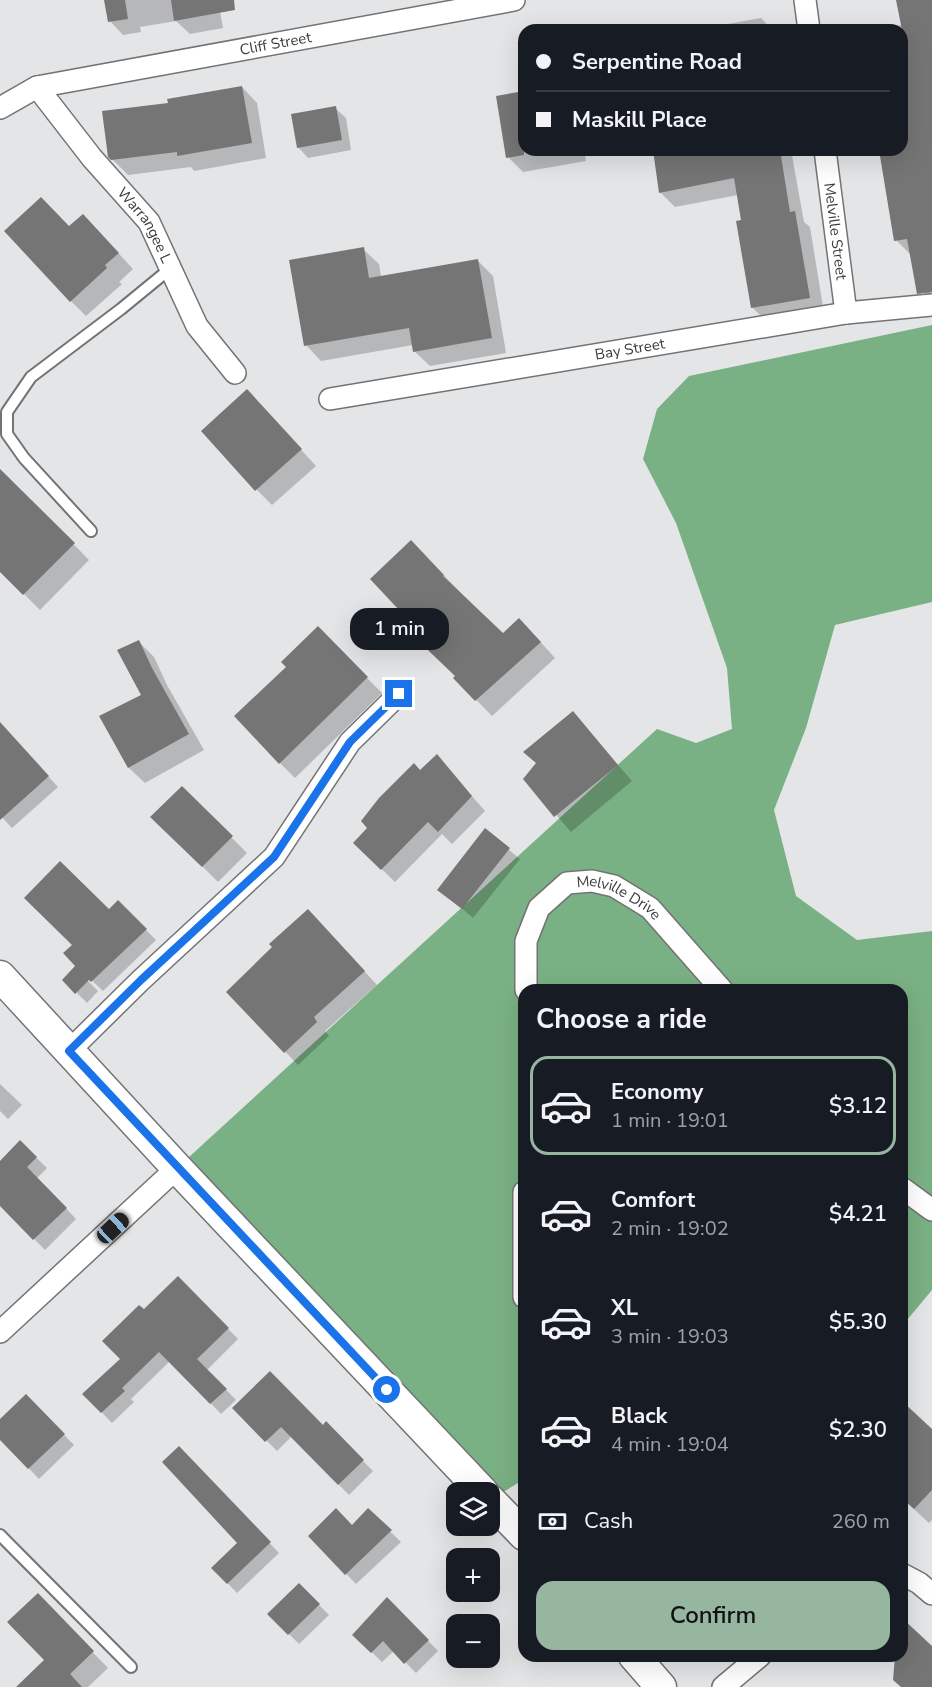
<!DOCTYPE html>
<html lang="en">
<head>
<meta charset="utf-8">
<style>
	:root { --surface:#171b24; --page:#20242c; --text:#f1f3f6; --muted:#9ea1a6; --line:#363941; --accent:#97b6a0 }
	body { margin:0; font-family:"Nunito Sans",sans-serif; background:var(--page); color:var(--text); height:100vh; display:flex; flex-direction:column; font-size:22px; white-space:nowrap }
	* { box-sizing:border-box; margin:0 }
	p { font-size:20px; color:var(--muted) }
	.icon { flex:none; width:33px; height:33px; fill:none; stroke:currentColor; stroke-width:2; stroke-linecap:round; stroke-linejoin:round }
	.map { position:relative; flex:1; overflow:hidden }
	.drawer { position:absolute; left:518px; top:984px; width:390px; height:678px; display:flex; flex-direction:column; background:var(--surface); border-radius:18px; box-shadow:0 6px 24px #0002 }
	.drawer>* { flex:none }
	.hud { position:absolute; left:518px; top:24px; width:390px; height:132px; border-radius:18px; box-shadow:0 6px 24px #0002; display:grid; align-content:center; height:132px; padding:0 18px; background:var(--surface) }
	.buttons { position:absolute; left:446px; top:1482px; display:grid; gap:12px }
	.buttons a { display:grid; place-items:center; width:54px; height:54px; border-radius:12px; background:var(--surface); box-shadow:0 6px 24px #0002; font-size:30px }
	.end { position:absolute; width:27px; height:27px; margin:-14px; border:8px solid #1a73e8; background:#fff; box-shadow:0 0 0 3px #fff }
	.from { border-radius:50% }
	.bubble { position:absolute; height:42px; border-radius:18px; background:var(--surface); box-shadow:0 6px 24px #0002; font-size:20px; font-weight:600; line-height:42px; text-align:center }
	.car { position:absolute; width:18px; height:36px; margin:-18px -9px; border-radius:8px; box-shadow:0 0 4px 2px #0007; background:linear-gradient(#222 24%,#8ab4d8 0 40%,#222 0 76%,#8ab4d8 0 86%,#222 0) }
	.hud b { display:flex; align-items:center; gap:21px; height:57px; font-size:22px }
	.hud b+b { border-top:2px solid var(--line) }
	.hud i { width:15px; height:15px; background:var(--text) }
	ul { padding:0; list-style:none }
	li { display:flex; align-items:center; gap:18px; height:99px; margin:0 12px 9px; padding:0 6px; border:3px solid transparent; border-radius:18px }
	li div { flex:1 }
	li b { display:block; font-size:22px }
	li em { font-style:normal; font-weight:600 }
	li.selected { border-color:var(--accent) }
	li>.icon { width:54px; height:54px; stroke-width:1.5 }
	h2 { padding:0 18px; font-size:27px; line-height:72px }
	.pay { display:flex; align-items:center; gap:15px; height:66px; padding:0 18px; font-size:22px }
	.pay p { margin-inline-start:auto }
	.primary-button { display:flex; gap:12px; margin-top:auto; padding:12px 18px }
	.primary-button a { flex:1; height:69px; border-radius:18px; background:var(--accent); color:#111; font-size:24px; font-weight:600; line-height:69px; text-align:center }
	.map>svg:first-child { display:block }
	.forest { fill:#7ab184 }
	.shadow { fill:#0003 }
	.building { fill:#767576 }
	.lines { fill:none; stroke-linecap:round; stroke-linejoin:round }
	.lane-casing { stroke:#727374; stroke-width:14 }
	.street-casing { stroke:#727374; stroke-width:24 }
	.secondary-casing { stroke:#727374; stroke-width:33 }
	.lane { stroke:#fff; stroke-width:10 }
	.street { stroke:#fff; stroke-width:21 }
	.secondary { stroke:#fff; stroke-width:30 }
	.route { stroke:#1a73e8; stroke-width:8 }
	.labels { text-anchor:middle; stroke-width:6; stroke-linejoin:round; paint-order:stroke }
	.street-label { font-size:15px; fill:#3c3c3c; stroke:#e4e5e6 }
</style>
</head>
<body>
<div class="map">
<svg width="932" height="1687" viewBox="0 0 932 1687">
	<rect width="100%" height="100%" fill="#e4e5e6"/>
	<polygon class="forest" points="932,325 932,602 835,625 806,728 774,810 796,896 857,940 932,931 932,1290 902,1326 902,990 524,990 523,1480 490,1500 177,1168 657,729 696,743 732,729 727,668 676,523 643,459 657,409 689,376"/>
	<g class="shadow">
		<polygon points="106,0 218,0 223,28 190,34 176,21 140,27 141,32 123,35 110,21"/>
		<polygon points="898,0 932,0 931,300 917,286 912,254 910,254 896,240 880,150 902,150 902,30 875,29 902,25"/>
		<polygon points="761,18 772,30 694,30"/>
		<polygon points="242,87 257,103 266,158 194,171 191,167 128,175 109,156 170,104"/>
		<polygon points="335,108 346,118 351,150 308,158 298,147"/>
		<polygon points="524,150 584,150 586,161 523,172 508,157"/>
		<polygon points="655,150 791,150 804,222 810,227 824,313 767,322 752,307 738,195 675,207 660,192"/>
		<polygon points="69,228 98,231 133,269 119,282 122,284 86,316 71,301"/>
		<polygon points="363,249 379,264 381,277 477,260 493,276 506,353 430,366 414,351 413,345 321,361 306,345"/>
		<polygon points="262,407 316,466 272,505 257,490"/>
		<polygon points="0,469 89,560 40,610 0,570"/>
		<polygon points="427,558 502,635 534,635 555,658 492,716 455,678 457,676 416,626"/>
		<polygon points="318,629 382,693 295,778 280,763"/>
		<polygon points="139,642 154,657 167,685 204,750 145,783 129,768 101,717 143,696"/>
		<polygon points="573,713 632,781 571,832 525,779"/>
		<polygon points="0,730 13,738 58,787 12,828 0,815"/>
		<polygon points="437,756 485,811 452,844 442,834 395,882 355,843 421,771"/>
		<polygon points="182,788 247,853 218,882 153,817"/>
		<polygon points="485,830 520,859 473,918 439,889"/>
		<polygon points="118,902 156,940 103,991 87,976 85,978 98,991 87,1003 64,980 78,966 74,945"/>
		<polygon points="321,924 377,985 325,1031 329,1036 298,1065 228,992"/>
		<polygon points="0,1084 22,1105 8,1119 0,1111"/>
		<polygon points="20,1142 47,1168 37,1178 76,1219 45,1250 0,1204 0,1163"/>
		<polygon points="178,1278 238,1339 207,1370 236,1400 221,1414 170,1361 131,1399 134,1402 112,1423 84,1394 122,1359 144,1311"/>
		<polygon points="26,1396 74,1445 39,1479 0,1438 0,1421"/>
		<polygon points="902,1403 932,1431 932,1520 929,1523 902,1498"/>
		<polygon points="234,1408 323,1427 326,1424 373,1471 349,1495 292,1436 277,1451"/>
		<polygon points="179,1448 279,1553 237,1593 213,1568 239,1543"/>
		<polygon points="368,1510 401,1542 356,1584 310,1536 352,1527"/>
		<polygon points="299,1585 329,1615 299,1644 269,1614"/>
		<polygon points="38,1596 108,1668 88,1687 18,1687 46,1660"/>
		<polygon points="387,1599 438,1651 416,1673 394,1651 382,1662 354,1635"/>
	</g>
	<g class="building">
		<polygon points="104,0 125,0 128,19 108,22"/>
		<polygon points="171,0 234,0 235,10 174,21"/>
		<polygon points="896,0 932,0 932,292 917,294 907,239 894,241 879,150 902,150 902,30"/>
		<polygon points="242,86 252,143 177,156 177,152 111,160 108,157 102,111 168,103 167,99"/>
		<polygon points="524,91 524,155 506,158 496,96"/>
		<polygon points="336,106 342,140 297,148 291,114"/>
		<polygon points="653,150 780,150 790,212 795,211 810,298 751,308 736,221 741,220 734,178 659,193"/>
		<polygon points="41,197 69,226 83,214 119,253 105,265 107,268 70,302 4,231"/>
		<polygon points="364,247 369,278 478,259 492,338 413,352 409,328 304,346 289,260"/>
		<polygon points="247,389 302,449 255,491 201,431"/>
		<polygon points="0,469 75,543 23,595 0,572"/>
		<polygon points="411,540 444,575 443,576 503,633 519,618 541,642 475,701 453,678 455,676 409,632 414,626 370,579"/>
		<polygon points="318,626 368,677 279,764 234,716 286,667 281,662"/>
		<polygon points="139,640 152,668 189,734 128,768 99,716 141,695 117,650"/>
		<polygon points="573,711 618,765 554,817 523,779 536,763 523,752"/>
		<polygon points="0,722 49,776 0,820"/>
		<polygon points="437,754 472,796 438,832 428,822 381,870 353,843 367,828 361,821 379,798 414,763 420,770"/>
		<polygon points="182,786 233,836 202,867 150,817"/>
		<polygon points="485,828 510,848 462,909 437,890"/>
		<polygon points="60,861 109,909 118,900 147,929 91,982 89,980 75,994 62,980 75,966 63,953 72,945 24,898"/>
		<polygon points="308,909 365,971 314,1017 317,1022 284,1053 226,992 272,947 269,944"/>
		<polygon points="20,1140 37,1157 27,1167 67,1208 33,1240 0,1206 0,1161"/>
		<polygon points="178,1276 229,1328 197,1359 227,1389 210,1404 159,1352 122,1388 125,1391 101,1413 82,1394 120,1359 102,1341 139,1305 144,1309"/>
		<polygon points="270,1371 323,1425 326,1421 364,1460 338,1485 281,1427 265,1442 232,1408"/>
		<polygon points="26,1394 65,1434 28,1469 0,1440 0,1419"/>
		<polygon points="902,1401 932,1429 932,1490 914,1509 902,1498"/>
		<polygon points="179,1446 271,1542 227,1584 211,1568 237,1543 162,1462"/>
		<polygon points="336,1508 352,1525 368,1508 392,1530 345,1575 308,1536"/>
		<polygon points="299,1583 320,1604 288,1635 267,1614"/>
		<polygon points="38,1593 94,1651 70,1674 82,1687 16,1687 44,1660 7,1622"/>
		<polygon points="387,1597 429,1640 404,1664 383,1641 371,1653 352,1635"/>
		<polygon points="902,1618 932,1646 932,1687 901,1687 893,1680 895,1656 902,1656"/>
	</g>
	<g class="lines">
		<g class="lane-casing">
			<g id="lane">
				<polyline points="91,531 24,458 7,434 7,412 31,377 121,309 171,268"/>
				<polyline points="0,1535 131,1667"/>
			</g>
		</g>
		<g class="street-casing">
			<g id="street">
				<polyline points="805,0 809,30"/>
				<path id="s1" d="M37 87 92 158 149 222 197 326 235 373"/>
				<path id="s2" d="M0 108 37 87 514 0"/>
				<path id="s3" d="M825 150 846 313"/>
				<path id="s4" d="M330 399 846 313 932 305"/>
				<path id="s5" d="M526 990V941L539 908 567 883 592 881 614 886 650 908 722 990"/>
				<polyline points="69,1051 141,980 274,857 350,742 399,694"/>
				<polyline points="902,1188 932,1210"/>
				<polyline points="524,1192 524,1297"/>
				<polyline points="0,1332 177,1168"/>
				<polyline points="902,1574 919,1583 932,1594"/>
				<polyline points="723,1687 760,1656"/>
			</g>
		</g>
		<g class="secondary-casing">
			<g id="secondary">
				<polyline points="0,976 177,1168 483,1492"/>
				<polyline points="489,1499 524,1535"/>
				<polyline points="634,1656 661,1687"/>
			</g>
		</g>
		<use href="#lane" class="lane"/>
		<use href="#street" class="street"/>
		<use href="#secondary" class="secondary"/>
	</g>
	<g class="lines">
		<polyline class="route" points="387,1390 69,1051 141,980 274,857 350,742 399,694"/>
	</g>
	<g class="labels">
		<g class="street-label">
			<text dy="5" stroke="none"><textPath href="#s2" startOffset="285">Cliff Street</textPath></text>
			<text dy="5" stroke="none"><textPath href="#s1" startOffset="176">Warrangee L</textPath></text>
			<text dy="5" stroke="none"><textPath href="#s3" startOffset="82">Melville Street</textPath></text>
			<text dy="5" stroke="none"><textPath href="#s4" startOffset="304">Bay Street</textPath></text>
			<text dy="5" stroke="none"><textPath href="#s5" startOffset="178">Melville Drive</textPath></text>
		</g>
	</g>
</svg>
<div class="buttons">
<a><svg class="icon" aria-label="layers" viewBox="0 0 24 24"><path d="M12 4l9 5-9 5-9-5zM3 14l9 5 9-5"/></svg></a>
<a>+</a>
<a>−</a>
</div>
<i class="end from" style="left:387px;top:1390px"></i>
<i class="end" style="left:399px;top:694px"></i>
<div class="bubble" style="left:350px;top:608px;width:99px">1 min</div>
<i class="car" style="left:113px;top:1228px;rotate:47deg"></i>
<div class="hud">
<b><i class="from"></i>Serpentine Road</b>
<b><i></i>Maskill Place</b>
</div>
<section class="drawer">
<h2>Choose a ride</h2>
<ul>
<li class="selected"><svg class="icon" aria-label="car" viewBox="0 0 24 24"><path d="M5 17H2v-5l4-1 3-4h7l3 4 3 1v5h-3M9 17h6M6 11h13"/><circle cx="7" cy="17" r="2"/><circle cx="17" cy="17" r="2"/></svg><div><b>Economy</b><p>1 min · 19:01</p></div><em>$3.12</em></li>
<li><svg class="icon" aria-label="car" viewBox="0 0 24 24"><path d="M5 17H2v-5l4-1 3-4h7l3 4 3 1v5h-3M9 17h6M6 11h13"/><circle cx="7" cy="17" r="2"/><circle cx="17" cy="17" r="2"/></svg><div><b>Comfort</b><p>2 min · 19:02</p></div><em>$4.21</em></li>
<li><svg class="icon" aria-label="car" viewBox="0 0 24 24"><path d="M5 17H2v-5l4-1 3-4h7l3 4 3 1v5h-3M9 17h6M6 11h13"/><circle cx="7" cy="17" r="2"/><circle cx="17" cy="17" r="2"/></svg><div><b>XL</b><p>3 min · 19:03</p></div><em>$5.30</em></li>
<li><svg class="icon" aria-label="car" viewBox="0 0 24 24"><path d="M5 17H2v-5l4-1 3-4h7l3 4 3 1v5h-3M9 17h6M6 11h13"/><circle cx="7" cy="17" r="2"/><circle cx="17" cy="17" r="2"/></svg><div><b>Black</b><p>4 min · 19:04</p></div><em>$2.30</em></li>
</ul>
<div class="pay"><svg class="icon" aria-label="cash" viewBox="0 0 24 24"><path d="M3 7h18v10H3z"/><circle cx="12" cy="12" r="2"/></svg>Cash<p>260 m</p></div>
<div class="primary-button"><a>Confirm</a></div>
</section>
</div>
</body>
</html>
